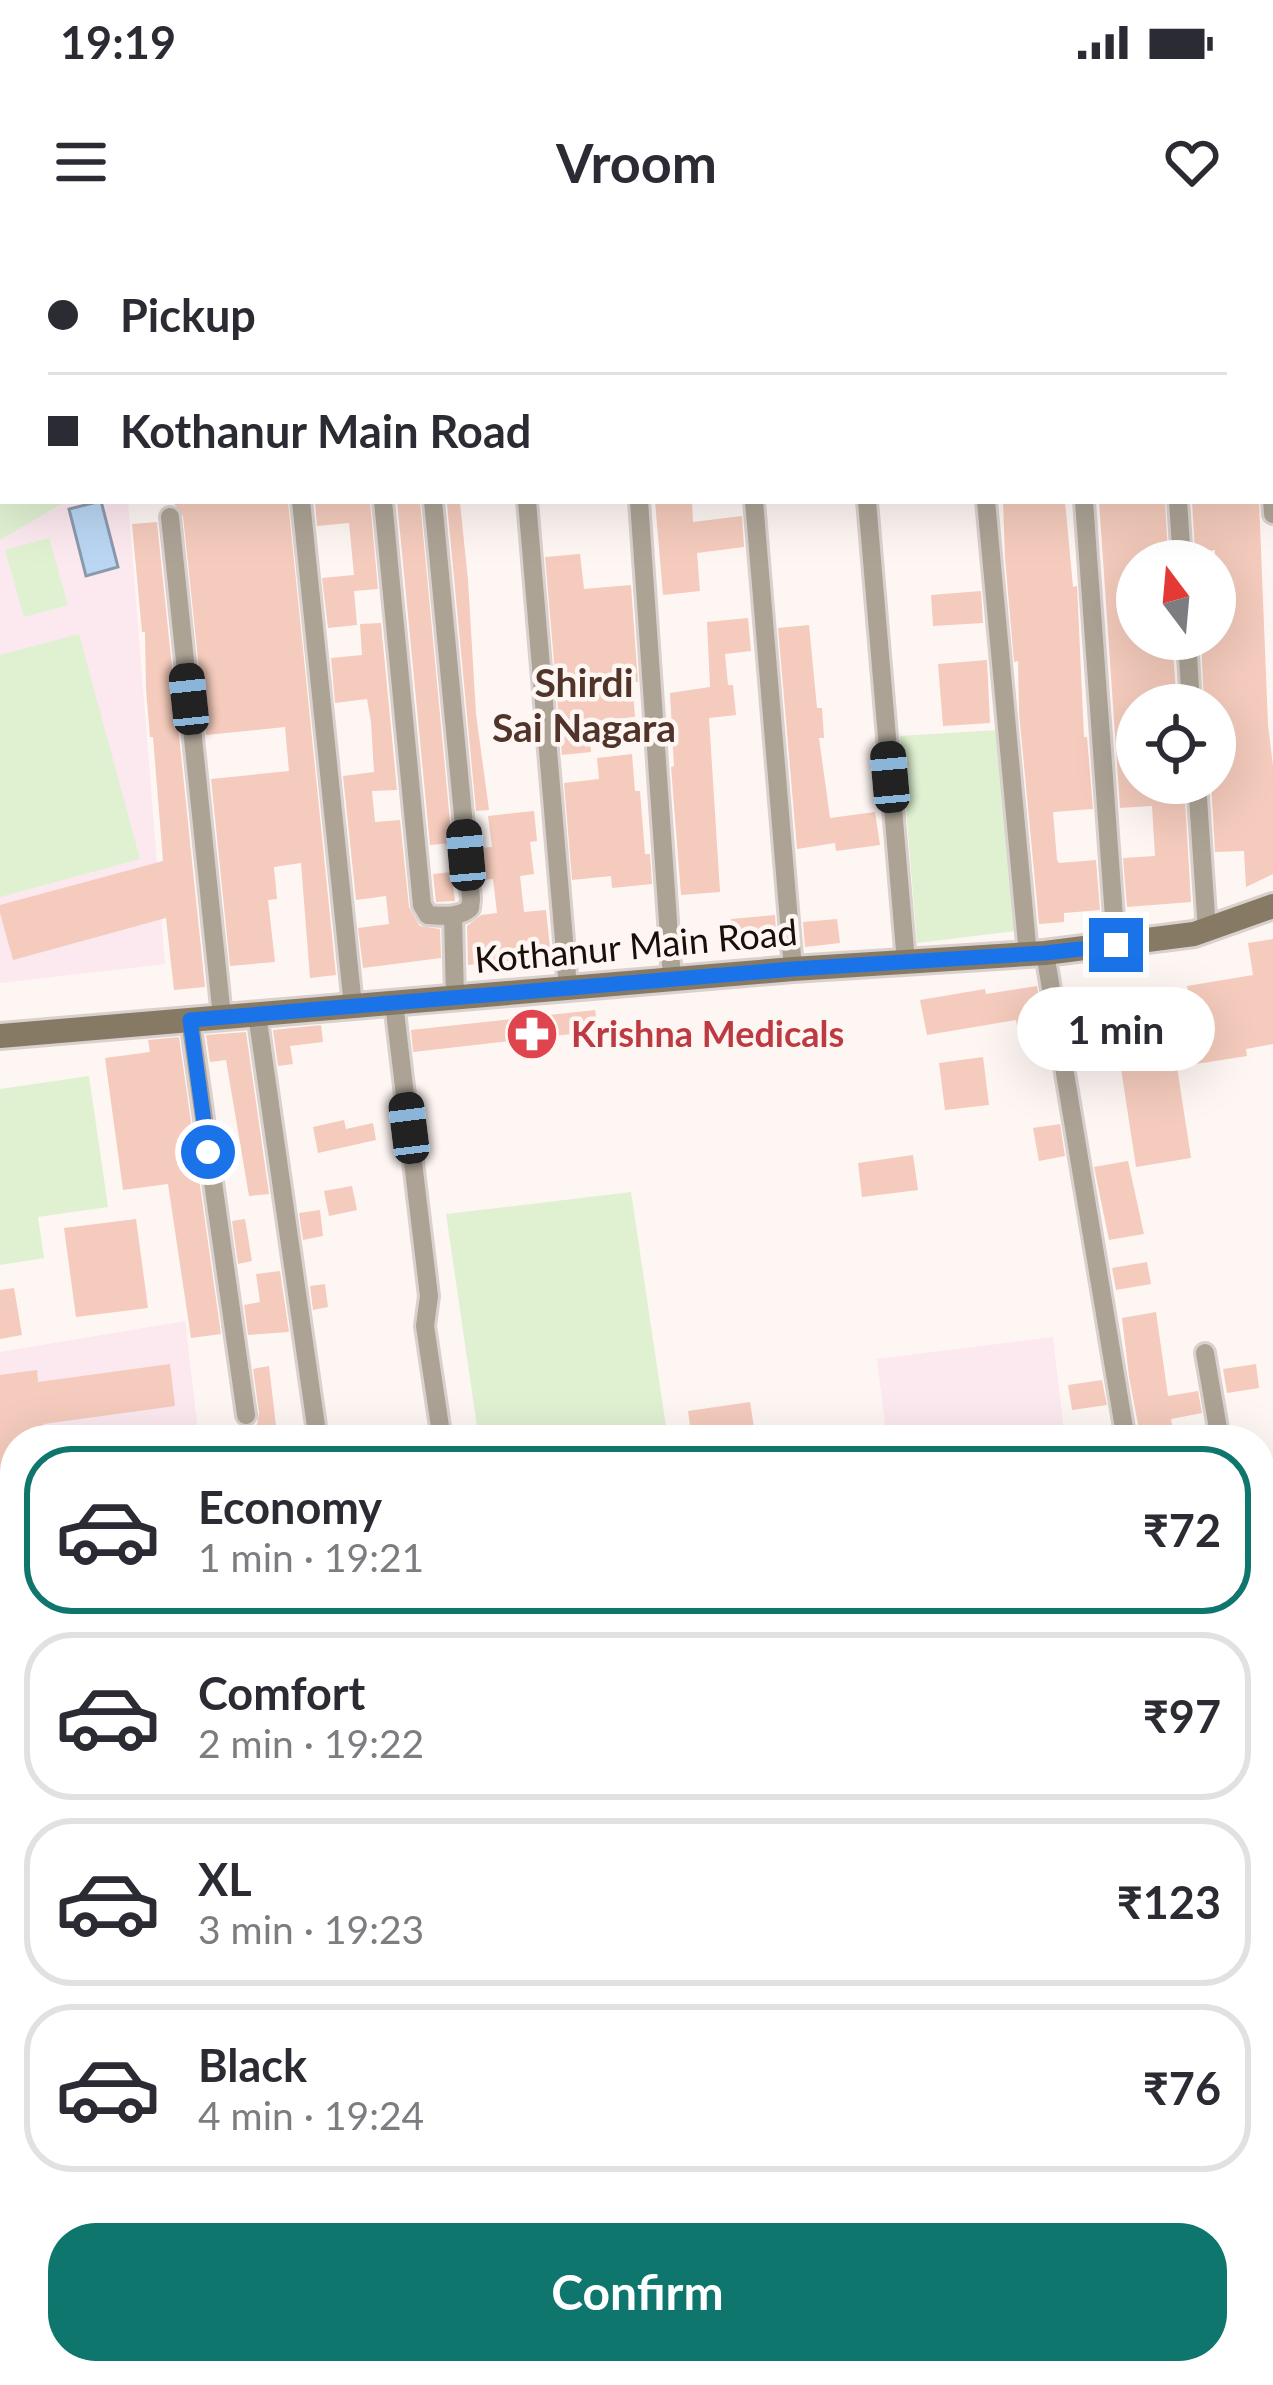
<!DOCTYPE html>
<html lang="en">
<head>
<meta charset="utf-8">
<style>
	:root { --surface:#fff; --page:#f2f2f3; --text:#2b2b33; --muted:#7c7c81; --line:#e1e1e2; --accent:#0f766e }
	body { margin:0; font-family:Lato,sans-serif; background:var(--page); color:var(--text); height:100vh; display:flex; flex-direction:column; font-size:45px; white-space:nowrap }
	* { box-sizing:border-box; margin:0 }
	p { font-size:39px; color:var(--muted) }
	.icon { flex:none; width:66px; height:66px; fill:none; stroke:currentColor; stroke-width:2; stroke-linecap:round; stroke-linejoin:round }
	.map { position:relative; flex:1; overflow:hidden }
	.details { position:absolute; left:0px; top:1185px; width:1275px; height:960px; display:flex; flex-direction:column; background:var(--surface); border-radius:48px 48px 0 0; box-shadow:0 12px 48px #0002 }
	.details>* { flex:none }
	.hud { position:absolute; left:0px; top:0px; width:1275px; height:264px; box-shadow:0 12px 48px #0002; display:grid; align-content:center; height:264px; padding:0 48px; background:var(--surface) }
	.needle { width:78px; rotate:344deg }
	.controls { position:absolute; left:1116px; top:300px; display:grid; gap:24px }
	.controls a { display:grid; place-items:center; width:120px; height:120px; border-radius:50%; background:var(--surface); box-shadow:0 12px 48px #0002; font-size:60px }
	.end { position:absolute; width:54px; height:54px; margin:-27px; border:15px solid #1a73e8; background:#fff; box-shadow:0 0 0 6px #fff }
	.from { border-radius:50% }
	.bubble { position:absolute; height:84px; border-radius:42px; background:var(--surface); box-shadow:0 12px 48px #0002; font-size:39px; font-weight:700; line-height:84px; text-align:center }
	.car { position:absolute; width:36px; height:72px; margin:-36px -18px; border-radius:15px; box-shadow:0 0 9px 3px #0007; background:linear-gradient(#222 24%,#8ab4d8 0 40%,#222 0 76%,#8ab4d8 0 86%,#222 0) }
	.hud b { display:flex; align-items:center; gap:42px; height:114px; font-size:45px }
	.hud b+b { border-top:3px solid var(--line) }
	.hud i { width:30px; height:30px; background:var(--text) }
	ul { padding:21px 0 0; list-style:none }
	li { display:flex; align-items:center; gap:36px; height:168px; margin:0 24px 18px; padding:0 24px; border:6px solid var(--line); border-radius:48px }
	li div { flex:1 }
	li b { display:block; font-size:45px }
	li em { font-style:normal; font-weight:700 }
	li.on { border-color:var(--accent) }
	li>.icon { width:108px; height:108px; stroke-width:1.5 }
	.action { display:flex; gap:24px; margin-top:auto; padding:24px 48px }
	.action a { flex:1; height:138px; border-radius:48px; background:var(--accent); color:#fff; font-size:48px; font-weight:700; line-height:138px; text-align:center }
	.status { display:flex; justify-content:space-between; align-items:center; height:84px; padding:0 60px; background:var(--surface); direction:ltr }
	.status svg { height:33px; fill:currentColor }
	header { display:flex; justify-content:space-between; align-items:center; height:156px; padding:0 48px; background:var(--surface); font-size:54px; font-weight:700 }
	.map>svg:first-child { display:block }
	.built { fill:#fae8e1 }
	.education { fill:#fce8ef }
	.green { fill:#dff1d1 }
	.water { fill:#bad6f3; stroke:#8a9aad; stroke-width:3 }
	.building { fill:#f4cbbc }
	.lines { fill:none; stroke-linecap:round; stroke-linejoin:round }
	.minor-casing { stroke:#dad1ce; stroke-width:24 }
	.secondary-casing { stroke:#dad1ce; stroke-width:30 }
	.primary-casing { stroke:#dad1ce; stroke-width:33 }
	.minor { stroke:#aca395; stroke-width:18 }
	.secondary { stroke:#877a65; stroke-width:24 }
	.primary { stroke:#6d5d44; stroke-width:27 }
	.route { stroke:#1a73e8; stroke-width:15 }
	.labels { text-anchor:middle; stroke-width:9; stroke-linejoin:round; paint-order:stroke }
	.street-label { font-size:36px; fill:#1a0e09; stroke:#fef6f3 }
	.health-label { font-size:36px; font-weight:bold; fill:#be3a42; stroke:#fef6f3; text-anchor:start }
	.neighbourhood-label { font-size:39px; font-weight:bold; fill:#513429; stroke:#fef6f3 }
</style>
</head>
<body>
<div class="status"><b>19:19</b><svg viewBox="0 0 49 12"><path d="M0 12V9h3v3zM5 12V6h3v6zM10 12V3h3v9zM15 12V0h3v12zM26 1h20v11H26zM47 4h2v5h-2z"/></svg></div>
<header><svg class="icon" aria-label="menu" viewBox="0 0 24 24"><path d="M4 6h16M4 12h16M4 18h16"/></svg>Vroom<svg class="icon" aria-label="heart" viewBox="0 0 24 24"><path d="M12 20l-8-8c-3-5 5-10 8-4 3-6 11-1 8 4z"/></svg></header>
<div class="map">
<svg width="1273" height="2145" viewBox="0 0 1273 2145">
	<rect width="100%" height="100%" fill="#fef6f3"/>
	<g class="built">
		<polygon points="15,1347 15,1519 0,1524 0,1348"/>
		<polygon points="141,2130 241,2130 244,2145 144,2145"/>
	</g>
	<g class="education">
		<polygon points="67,261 128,261 165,724 0,743 0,300"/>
		<polygon points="185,1081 199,1200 15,1200 15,1272 0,1274 0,1112"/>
		<polygon points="1053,1097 1065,1200 887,1200 877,1119"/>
	</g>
	<g class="green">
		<polygon points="0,0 345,0 316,3 3,3 3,261 67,261 0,300"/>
		<polygon points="49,298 68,365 24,377 5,310"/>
		<polygon points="79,394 140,619 0,657 0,415"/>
		<polygon points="999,490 1016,691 917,703 900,496"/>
		<polygon points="89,836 108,967 38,977 44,1018 0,1025 0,849"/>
		<polygon points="631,952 668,1200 479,1200 446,974"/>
		<polygon points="1273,1597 1273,1756 1260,1756 1260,1598"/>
		<polygon points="5,1801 15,1844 15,1962 0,1964 0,1802"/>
		<polygon points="1273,1951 1273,2087 1260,2088 1260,1953"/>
		<polygon points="573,2130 723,2130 628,2137 628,2145 573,2145"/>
	</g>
	<polygon class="water" points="101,261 118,327 86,336 69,269"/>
	<g class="building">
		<polygon points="172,261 288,261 336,735 310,738 301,623 274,627 277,659 268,660 275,722 230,726 211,539 289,531 285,487 206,495 183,276"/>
		<polygon points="315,261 370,261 378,349 354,351 357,385 328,388 322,338 354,335 349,283 317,286"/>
		<polygon points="397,261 420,261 452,603 430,605"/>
		<polygon points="655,261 692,261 693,282 742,276 744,307 697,313 700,351 663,355"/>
		<polygon points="1003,261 1065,261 1073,347 1077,346 1084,497 1087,497 1093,569 1053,572 1057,620 1059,623 1096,620 1100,670 1064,673 1064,682 1039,684 1019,473 1018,421 1014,422 1005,318"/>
		<polygon points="1099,261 1165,261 1168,314 1161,315 1162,321 1137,321 1137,399 1172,399 1177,465 1137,465 1137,543 1184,543 1191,662 1127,667 1123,618 1155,616 1152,566 1120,568"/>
		<polygon points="1192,261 1259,261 1268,485 1273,526 1273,634 1246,647 1244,611 1215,612 1211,543 1215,543 1215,465 1204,465 1201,399 1215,399 1215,310 1195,312"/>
		<polygon points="460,263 468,340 476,474 489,570 476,571 447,264"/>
		<polygon points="157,282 205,747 174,750 166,678 13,720 0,673 0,665 163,621 153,497 150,497 146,449 145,392 142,392 132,284"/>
		<polygon points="580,314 584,349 631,345 638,442 632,442 635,477 594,481 594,487 589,488 591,512 562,515 545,317"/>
		<polygon points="981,351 983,383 933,386 931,355"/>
		<polygon points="748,378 751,411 725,414 728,445 733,445 736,475 709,478 720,652 681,655 671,527 674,526 670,453 710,447 707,382"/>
		<polygon points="381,383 397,550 372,551 375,582 400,580 409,667 420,686 440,689 441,718 363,728 358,688 389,684 386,656 356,660 343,536 374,532 371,482 367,459 335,463 331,418 362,415 360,384"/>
		<polygon points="809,385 817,468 822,468 824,498 819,498 830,578 875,572 880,605 836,611 835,603 797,609 778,388"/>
		<polygon points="987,420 990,483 943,486 938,424"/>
		<polygon points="632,514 635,551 640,551 645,614 650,614 652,644 612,648 611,636 572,640 564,543 599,539 597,518"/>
		<polygon points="534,571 537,601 530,602 534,634 520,636 524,672 546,670 551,717 468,725 467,686 481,675 497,673 493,639 483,640 480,608 492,607 488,576"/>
		<polygon points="451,632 455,661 436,662 433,634"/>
		<polygon points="775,675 776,693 732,697 731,679"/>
		<polygon points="837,679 840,703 805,707 803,682"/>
		<polygon points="1273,699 1273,804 1246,809 1247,816 1177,827 1191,918 1136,927 1111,763 1188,751 1187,746 1253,735 1248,703"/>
		<polygon points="1037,746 1046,801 1021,805 1016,780 927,795 920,760 985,749 986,754"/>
		<polygon points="595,770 598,791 413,812 411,790"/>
		<polygon points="321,785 323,802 290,806 293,824 278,826 273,790"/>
		<polygon points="246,792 269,954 249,956 226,820 210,822 206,795"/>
		<polygon points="179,797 221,1094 191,1098 168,944 123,950 105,818 150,812 148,800"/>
		<polygon points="983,817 989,865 945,870 939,823"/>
		<polygon points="344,880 346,889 373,883 376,900 318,913 313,887"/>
		<polygon points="1060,884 1065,916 1039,921 1033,888"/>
		<polygon points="913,915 918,950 862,957 858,923"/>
		<polygon points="1128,921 1144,994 1109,1000 1094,927"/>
		<polygon points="352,946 357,970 329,976 324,951"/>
		<polygon points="320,970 323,996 303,1000 299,973"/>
		<polygon points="136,979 148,1068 76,1077 64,988"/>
		<polygon points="245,979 252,1021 238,1024 232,981"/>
		<polygon points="1147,1022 1151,1044 1116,1050 1112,1028"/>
		<polygon points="280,1031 289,1092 248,1095 244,1065 260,1062 256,1034"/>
		<polygon points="325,1044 328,1067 313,1070 310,1046"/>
		<polygon points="14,1048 22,1095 0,1099 0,1050"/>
		<polygon points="1156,1072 1168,1156 1198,1151 1202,1173 1171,1179 1175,1200 1141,1200 1129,1137 1122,1078"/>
		<polygon points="170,1124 175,1166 44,1184 46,1200 15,1200 15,1263 0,1265 0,1135 37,1130 38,1142"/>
		<polygon points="1256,1124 1259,1148 1227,1153 1223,1129"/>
		<polygon points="269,1126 276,1186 256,1189 259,1173 253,1129"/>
		<polygon points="1102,1140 1107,1165 1072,1170 1068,1145"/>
		<polygon points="750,1162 756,1200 692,1200 688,1171"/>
		<polygon points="15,1998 15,2059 0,2061 0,2000"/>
		<polygon points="58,2130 85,2130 89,2145 62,2145"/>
	</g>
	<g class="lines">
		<g class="minor-casing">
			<g id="minor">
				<polyline points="588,0 589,3"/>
				<polyline points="1066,0 1066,3"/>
				<polyline points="1160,0 1160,3"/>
				<polyline points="1254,0 1254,3"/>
				<polyline points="906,3 937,0"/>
				<polyline points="1272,259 1273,274"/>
				<polyline points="301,261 353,766"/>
				<path d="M383 261 422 665 428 675C443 676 459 678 470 668L471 659 433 261"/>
				<polyline points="527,261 568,748"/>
				<polyline points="639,261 672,739"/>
				<polyline points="754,261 793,729"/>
				<polyline points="867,261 906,722"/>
				<polyline points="986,261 1028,715"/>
				<polyline points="1084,261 1116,705"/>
				<polyline points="1178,261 1182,321"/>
				<polyline points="170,277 222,777"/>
				<polyline points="1187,399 1191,465"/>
				<polyline points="1197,543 1207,691"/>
				<polyline points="453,676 455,758"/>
				<polyline points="1045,713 1126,1200"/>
				<polyline points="394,763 429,1056 425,1086 442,1200"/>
				<polyline points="257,774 318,1200"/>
				<polyline points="190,780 246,1175"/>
				<polyline points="1205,1113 1220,1200"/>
				<polyline points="1260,1353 1273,1351"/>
				<polyline points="1260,1490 1273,1488"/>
				<polyline points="250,2130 253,2145"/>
			</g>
		</g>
		<g class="secondary-casing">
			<polyline id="secondary" points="0,796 793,729 1045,713 1194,694 1273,666"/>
		</g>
		<g class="primary-casing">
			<g id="primary">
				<polyline points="0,1652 15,1702"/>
				<polyline points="0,1729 15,1783"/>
				<polyline points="107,2130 110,2145"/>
				<polyline points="127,2130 130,2145"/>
			</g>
		</g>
		<use href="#minor" class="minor"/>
		<use href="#secondary" class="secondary"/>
		<use href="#primary" class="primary"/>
	</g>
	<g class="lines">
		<polyline class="route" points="208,912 190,780 793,729 1045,713 1116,705"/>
	</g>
	<defs>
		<g id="pharmacy-disc" transform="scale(2.7)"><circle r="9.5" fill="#e0444e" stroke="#fef6f3"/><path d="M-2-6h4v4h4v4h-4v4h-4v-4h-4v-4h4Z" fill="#fff"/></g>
	</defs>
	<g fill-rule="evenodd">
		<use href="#pharmacy-disc" x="532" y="794"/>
	</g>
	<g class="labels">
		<g class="street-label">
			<text transform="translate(636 706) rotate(-5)" y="13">Kothanur Main Road</text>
		</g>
		<g class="health-label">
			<text x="571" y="807">Krishna Medicals</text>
		</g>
		<g class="neighbourhood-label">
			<text x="584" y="457">Shirdi<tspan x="584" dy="45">Sai Nagara</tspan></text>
		</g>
	</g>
</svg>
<div class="controls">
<a><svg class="needle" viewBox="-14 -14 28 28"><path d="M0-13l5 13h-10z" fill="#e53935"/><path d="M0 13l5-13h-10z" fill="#7c7c81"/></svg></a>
<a><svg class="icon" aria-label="locate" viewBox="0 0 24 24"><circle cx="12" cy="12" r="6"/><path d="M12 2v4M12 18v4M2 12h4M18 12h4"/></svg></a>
</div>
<i class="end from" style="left:208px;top:912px"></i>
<i class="end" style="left:1116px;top:705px"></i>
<div class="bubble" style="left:1017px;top:747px;width:198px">1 min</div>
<i class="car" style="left:189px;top:459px;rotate:354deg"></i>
<i class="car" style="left:890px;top:537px;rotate:355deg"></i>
<i class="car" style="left:466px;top:615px;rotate:355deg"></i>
<i class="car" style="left:409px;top:888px;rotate:353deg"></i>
<div class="hud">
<b><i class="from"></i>Pickup</b>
<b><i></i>Kothanur Main Road</b>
</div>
<section class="details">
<ul>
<li class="on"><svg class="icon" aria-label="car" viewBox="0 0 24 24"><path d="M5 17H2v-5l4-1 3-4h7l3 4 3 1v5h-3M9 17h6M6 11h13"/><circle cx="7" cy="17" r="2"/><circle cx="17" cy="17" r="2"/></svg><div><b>Economy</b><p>1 min · 19:21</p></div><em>₹72</em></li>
<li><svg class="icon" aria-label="car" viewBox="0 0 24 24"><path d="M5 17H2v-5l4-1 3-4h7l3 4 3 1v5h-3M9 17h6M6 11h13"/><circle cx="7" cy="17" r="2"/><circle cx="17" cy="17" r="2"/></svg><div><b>Comfort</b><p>2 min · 19:22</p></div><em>₹97</em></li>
<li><svg class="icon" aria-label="car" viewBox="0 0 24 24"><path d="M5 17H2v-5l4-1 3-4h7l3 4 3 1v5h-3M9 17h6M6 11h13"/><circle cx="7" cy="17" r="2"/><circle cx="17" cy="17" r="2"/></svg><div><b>XL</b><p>3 min · 19:23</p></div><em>₹123</em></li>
<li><svg class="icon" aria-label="car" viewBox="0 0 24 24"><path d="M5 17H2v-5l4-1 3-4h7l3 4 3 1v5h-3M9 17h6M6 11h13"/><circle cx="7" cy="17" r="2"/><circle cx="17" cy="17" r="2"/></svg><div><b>Black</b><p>4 min · 19:24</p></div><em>₹76</em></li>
</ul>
<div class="action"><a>Confirm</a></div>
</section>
</div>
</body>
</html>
